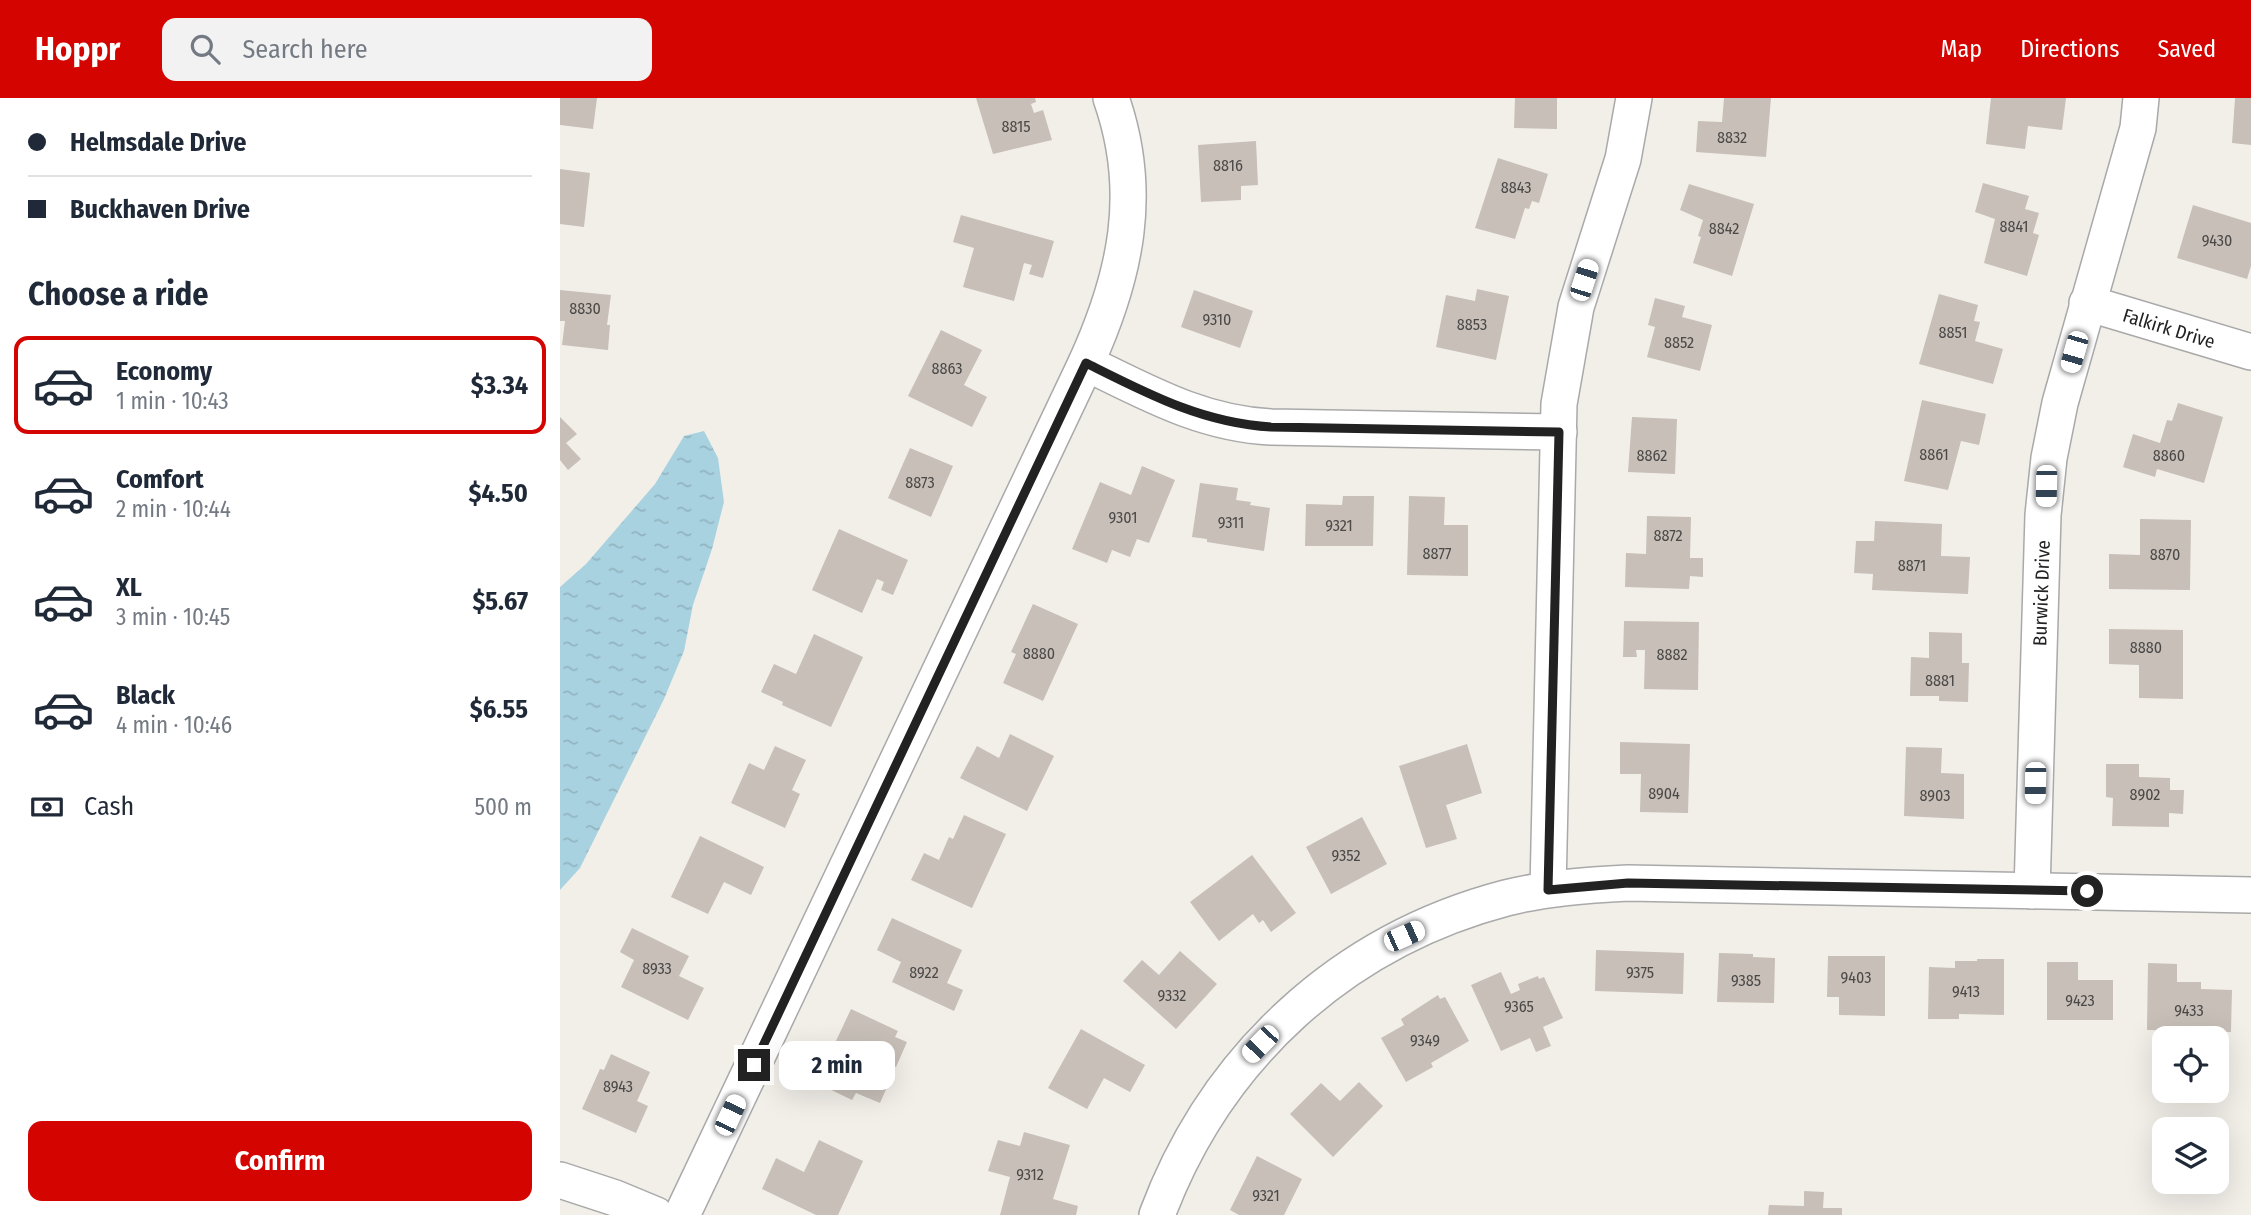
<!DOCTYPE html>
<html lang="en">
<head>
<meta charset="utf-8">
<style>
	:root { --surface:#fff; --page:#f2f2f3; --text:#1f2937; --muted:#747a83; --line:#e0e1e3; --accent:#d40400 }
	body { margin:0; font-family:"Fira Sans Condensed",sans-serif; background:var(--page); color:var(--text); height:100vh; display:flex; flex-direction:column; font-size:26px; white-space:nowrap }
	* { box-sizing:border-box; margin:0 }
	p { font-size:23px; color:var(--muted) }
	.icon { flex:none; width:38px; height:38px; fill:none; stroke:currentColor; stroke-width:2; stroke-linecap:round; stroke-linejoin:round }
	.map { position:relative; flex:1; overflow:hidden }
	.details { display:flex; flex-direction:column; background:var(--surface); width:560px }
	.details>* { flex:none }
	.guide { display:grid; align-content:center; height:154px; padding:0 28px; background:var(--surface) }
	.fabs { position:absolute; left:1592px; top:928px; display:grid; gap:14px }
	.fabs a { display:grid; place-items:center; width:77px; height:77px; border-radius:14px; background:var(--surface); box-shadow:0 7px 28px #0002; font-size:35px }
	.end { position:absolute; width:32px; height:32px; margin:-16px; border:9px solid #222; background:#fff; box-shadow:0 0 0 4px #fff }
	.from { border-radius:50% }
	.bubble { position:absolute; height:49px; border-radius:14px; background:var(--surface); box-shadow:0 7px 28px #0002; font-size:23px; font-weight:700; line-height:49px; text-align:center }
	.car { position:absolute; width:21px; height:42px; margin:-21px -10px; border-radius:9px; box-shadow:0 0 5px 2px #0007; background:linear-gradient(#fff 24%,#345 0 40%,#fff 0 76%,#345 0 86%,#fff 0) }
	.guide b { display:flex; align-items:center; gap:24px; height:66px; font-size:26px }
	.guide b+b { border-top:2px solid var(--line) }
	.guide i { width:18px; height:18px; background:var(--text) }
	ul { padding:0; list-style:none }
	li { display:flex; align-items:center; gap:21px; height:98px; margin:0 14px 10px; padding:0 14px; border:4px solid transparent; border-radius:14px }
	li div { flex:1 }
	li b { display:block; font-size:26px }
	li em { font-style:normal; font-weight:700 }
	li.on { border-color:var(--accent) }
	li>.icon { width:63px; height:63px; stroke-width:1.5 }
	h2 { padding:0 28px; font-size:32px; line-height:84px }
	.pay { display:flex; align-items:center; gap:18px; height:77px; padding:0 28px; font-size:26px }
	.pay p { margin-inline-start:auto }
	.button { display:flex; gap:14px; margin-top:auto; padding:14px 28px }
	.button a { flex:1; height:80px; border-radius:14px; background:var(--accent); color:#fff; font-size:28px; font-weight:700; line-height:80px; text-align:center }
	header { display:flex; align-items:center; gap:42px; box-sizing:border-box; height:98px; padding:0 35px; background:var(--accent); color:#fff }
	header strong { font-size:33px }
	nav { display:flex; gap:38px; margin-inline-start:auto; font-size:24px }
	.search { width:490px; height:63px; background:var(--page); display:flex; align-items:center; gap:18px; box-sizing:border-box; padding:0 24px; border-radius:14px; color:var(--muted); font-size:26px }
	main { display:flex; flex:1; min-height:0 }
	.map>svg:first-child { display:block }
	.water { fill:url(#water-ripples) }
	.building { fill:#c7bfb8 }
	.lines { fill:none; stroke-linecap:round; stroke-linejoin:round }
	.street-casing { stroke:#a9a9a9; stroke-width:38 }
	.street { stroke:#fff; stroke-width:35 }
	.route { stroke:#222; stroke-width:9 }
	.labels { text-anchor:middle; stroke-width:6; stroke-linejoin:round; paint-order:stroke }
	.number-label { font-size:16px; fill:#4b4948 }
	.street-label { font-size:19px; fill:#222; stroke:#fff }
</style>
</head>
<body>
<header>
<strong>Hoppr</strong>
<div class="search"><svg class="icon" aria-label="search" viewBox="0 0 24 24"><circle cx="10" cy="10" r="6"/><path d="M15 15l6 6"/></svg>Search here</div>
<nav><a>Map</a><a>Directions</a><a>Saved</a></nav>
</header>
<main>
<section class="details">
<div class="guide">
<b><i class="from"></i>Helmsdale Drive</b>
<b><i></i>Buckhaven Drive</b>
</div>
<h2>Choose a ride</h2>
<ul>
<li class="on"><svg class="icon" aria-label="car" viewBox="0 0 24 24"><path d="M5 17H2v-5l4-1 3-4h7l3 4 3 1v5h-3M9 17h6M6 11h13"/><circle cx="7" cy="17" r="2"/><circle cx="17" cy="17" r="2"/></svg><div><b>Economy</b><p>1 min · 10:43</p></div><em>$3.34</em></li>
<li><svg class="icon" aria-label="car" viewBox="0 0 24 24"><path d="M5 17H2v-5l4-1 3-4h7l3 4 3 1v5h-3M9 17h6M6 11h13"/><circle cx="7" cy="17" r="2"/><circle cx="17" cy="17" r="2"/></svg><div><b>Comfort</b><p>2 min · 10:44</p></div><em>$4.50</em></li>
<li><svg class="icon" aria-label="car" viewBox="0 0 24 24"><path d="M5 17H2v-5l4-1 3-4h7l3 4 3 1v5h-3M9 17h6M6 11h13"/><circle cx="7" cy="17" r="2"/><circle cx="17" cy="17" r="2"/></svg><div><b>XL</b><p>3 min · 10:45</p></div><em>$5.67</em></li>
<li><svg class="icon" aria-label="car" viewBox="0 0 24 24"><path d="M5 17H2v-5l4-1 3-4h7l3 4 3 1v5h-3M9 17h6M6 11h13"/><circle cx="7" cy="17" r="2"/><circle cx="17" cy="17" r="2"/></svg><div><b>Black</b><p>4 min · 10:46</p></div><em>$6.55</em></li>
</ul>
<div class="pay"><svg class="icon" aria-label="cash" viewBox="0 0 24 24"><path d="M3 7h18v10H3z"/><circle cx="12" cy="12" r="2"/></svg>Cash<p>500 m</p></div>
<div class="button"><a>Confirm</a></div>
</section>
<div class="map">
<svg width="1691" height="1117" viewBox="0 0 1691 1117">
	<defs>
		<pattern id="water-ripples" width="26" height="14" patternUnits="userSpaceOnUse" patternTransform="scale(1.75)"><rect width="26" height="14" fill="#a9d2e0"/><path d="M2 4q2-2 4 0t4 0M15 11q2-2 4 0t4 0" fill="none" stroke="#91b4c0"/></pattern>
	</defs>
	<rect width="100%" height="100%" fill="#f2efe9"/>
	<polygon class="water" points="144,333 158,360 164,404 152,451 133,507 124,553 104,601 20,770 0,792 0,489 26,466 95,386 124,338"/>
	<g class="building">
		<polygon points="0,0 37,0 33,31 0,27"/>
		<polygon points="416,0 475,0 476,4 471,6 474,15 483,12 492,42 433,56"/>
		<polygon points="955,0 997,0 997,31 954,30"/>
		<polygon points="1164,0 1211,0 1206,59 1136,54 1138,23 1162,24"/>
		<polygon points="1431,0 1506,0 1502,32 1468,28 1465,51 1426,46"/>
		<polygon points="1675,0 1691,0 1691,47 1672,45"/>
		<polygon points="696,43 698,87 681,88 681,102 641,104 638,47"/>
		<polygon points="938,60 988,76 979,105 972,103 969,111 965,110 955,141 915,130"/>
		<polygon points="0,71 30,75 24,129 0,126"/>
		<polygon points="1423,85 1469,98 1465,111 1479,115 1473,135 1479,137 1467,178 1424,165 1435,121 1415,114"/>
		<polygon points="1129,86 1194,106 1172,178 1133,165 1141,139 1138,138 1143,122 1120,112"/>
		<polygon points="1633,107 1691,125 1691,168 1687,181 1617,160"/>
		<polygon points="401,117 494,143 483,180 469,176 472,167 464,165 454,203 403,189 414,150 393,144"/>
		<polygon points="917,191 949,198 936,262 876,249 886,197 915,203"/>
		<polygon points="0,192 51,197 47,227 50,227 48,252 2,247 5,223 0,223"/>
		<polygon points="634,192 693,213 680,250 621,229"/>
		<polygon points="1379,196 1418,207 1414,223 1420,224 1415,243 1443,251 1433,286 1359,266"/>
		<polygon points="1095,200 1125,208 1122,219 1152,227 1140,273 1087,259 1095,229 1088,227"/>
		<polygon points="381,232 422,252 404,287 427,299 412,329 348,298"/>
		<polygon points="1362,302 1426,316 1419,347 1401,343 1388,392 1344,383"/>
		<polygon points="1618,305 1663,319 1644,385 1597,371 1595,379 1563,369 1573,336 1600,345 1607,322 1612,323"/>
		<polygon points="0,319 17,336 6,345 21,361 8,372 0,362"/>
		<polygon points="1072,319 1117,321 1115,376 1068,374"/>
		<polygon points="350,350 393,368 371,419 328,400"/>
		<polygon points="582,368 615,382 589,445 577,441 570,459 552,452 547,465 512,451 540,384 571,397"/>
		<polygon points="640,385 678,390 676,402 691,404 690,407 710,410 704,453 647,444 647,441 632,439"/>
		<polygon points="783,398 814,398 813,448 745,448 746,406 782,407"/>
		<polygon points="849,398 885,399 884,427 908,427 908,478 847,477"/>
		<polygon points="1087,418 1131,419 1130,460 1143,460 1143,479 1130,478 1129,491 1065,489 1066,455 1086,456"/>
		<polygon points="1580,421 1631,422 1630,492 1549,491 1549,456 1580,457"/>
		<polygon points="1315,423 1382,426 1381,458 1410,459 1408,496 1312,492 1313,476 1294,475 1296,443 1314,443"/>
		<polygon points="279,431 348,462 333,497 321,492 324,484 317,481 302,515 252,492"/>
		<polygon points="473,506 518,526 483,603 443,585 456,556 451,554"/>
		<polygon points="1064,523 1139,524 1138,592 1084,591 1085,552 1076,552 1077,559 1063,559"/>
		<polygon points="1549,531 1623,532 1623,601 1579,600 1579,567 1549,566"/>
		<polygon points="1369,534 1402,535 1402,565 1409,565 1408,604 1379,603 1379,598 1350,598 1351,559 1369,560"/>
		<polygon points="254,536 303,559 271,629 222,607 223,604 201,594 214,566 236,576"/>
		<polygon points="450,636 494,658 467,713 400,680 417,648 439,660"/>
		<polygon points="1060,644 1130,646 1128,715 1080,714 1081,676 1060,676"/>
		<polygon points="907,646 922,695 886,707 897,741 866,750 839,668"/>
		<polygon points="215,648 246,662 232,692 240,696 225,730 171,705 189,665 204,672"/>
		<polygon points="1346,649 1382,650 1381,675 1404,676 1404,721 1344,718"/>
		<polygon points="1546,666 1579,666 1579,679 1610,680 1610,692 1624,692 1623,716 1609,715 1609,729 1552,728 1553,700 1546,699"/>
		<polygon points="404,717 446,736 412,810 351,782 364,755 379,762 389,739 393,741"/>
		<polygon points="802,719 827,766 771,796 746,749"/>
		<polygon points="140,738 204,769 191,797 164,784 148,816 111,799"/>
		<polygon points="692,757 736,815 711,834 703,822 699,825 693,816 659,843 630,804"/>
		<polygon points="332,820 402,852 387,885 403,892 394,913 332,884 341,864 317,852"/>
		<polygon points="72,830 129,858 119,878 144,890 128,922 61,889 74,862 60,854"/>
		<polygon points="1036,852 1124,855 1123,896 1035,893"/>
		<polygon points="620,853 657,886 616,931 563,883 582,862 599,877"/>
		<polygon points="1159,855 1193,856 1193,859 1215,860 1214,905 1157,904"/>
		<polygon points="1268,858 1325,858 1325,918 1279,917 1279,899 1267,899"/>
		<polygon points="1417,861 1444,861 1444,917 1399,916 1399,921 1368,921 1369,869 1395,870 1395,863 1417,863"/>
		<polygon points="1487,864 1518,864 1518,882 1553,882 1553,922 1487,922"/>
		<polygon points="1588,865 1617,866 1617,884 1641,884 1641,891 1672,892 1671,934 1587,932"/>
		<polygon points="941,874 951,896 960,892 958,886 978,878 979,881 984,879 1003,920 983,929 991,948 976,954 970,940 941,953 911,887"/>
		<polygon points="878,897 880,901 885,899 909,943 871,965 873,969 846,984 821,940 844,927 841,921"/>
		<polygon points="291,911 338,933 335,939 347,944 336,969 325,964 321,974 332,978 320,1005 296,995 292,1002 261,987 273,962 268,960"/>
		<polygon points="521,931 585,967 570,994 544,980 527,1011 488,990"/>
		<polygon points="51,956 90,974 77,1003 88,1008 76,1035 22,1011 40,971 44,972"/>
		<polygon points="799,984 823,1008 773,1059 730,1016 761,985 780,1003"/>
		<polygon points="464,1034 510,1047 493,1101 518,1108 516,1117 440,1117 450,1079 428,1073 438,1042 460,1048"/>
		<polygon points="259,1042 303,1063 278,1117 256,1117 202,1091 216,1060 244,1074"/>
		<polygon points="697,1058 742,1081 724,1117 679,1117 670,1112"/>
		<polygon points="1244,1093 1264,1094 1263,1110 1282,1110 1282,1117 1208,1117 1209,1107 1244,1108"/>
	</g>
	<g class="lines">
		<g class="street-casing">
			<g id="street">
				<polyline points="1527,205 1691,254"/>
				<path d="M526 265C586 294 642 326 711 329L999 334"/>
				<polyline points="988,791 999,306 1016,209 1063,61 1074,0"/>
				<polyline points="1472,793 1483,417 1489,360 1500,305 1578,30 1581,0"/>
				<polyline points="0,1082 55,1100 96,1117"/>
				<path d="M122 1117 526 265C566 177 584 94 551 0"/>
				<path d="M597 1117C656 959 782 843 946 800 986 790 1027 787 1068 785L1691 797"/>
			</g>
		</g>
		<use href="#street" class="street"/>
	</g>
	<g class="lines">
		<path class="route" d="M194 967 526 265C586 295 642 325 711 329L999 334 988 792 1068 785 1527 793"/>
	</g>
	<g class="labels">
		<g class="number-label">
			<text x="456" y="34">8815</text>
			<text x="1172" y="45">8832</text>
			<text x="668" y="73">8816</text>
			<text x="956" y="95">8843</text>
			<text x="1454" y="134">8841</text>
			<text x="1164" y="136">8842</text>
			<text x="1657" y="148">9430</text>
			<text x="25" y="216">8830</text>
			<text x="657" y="227">9310</text>
			<text x="912" y="232">8853</text>
			<text x="1393" y="240">8851</text>
			<text x="1119" y="250">8852</text>
			<text x="387" y="276">8863</text>
			<text x="1374" y="362">8861</text>
			<text x="1092" y="363">8862</text>
			<text x="1609" y="363">8860</text>
			<text x="360" y="390">8873</text>
			<text x="563" y="425">9301</text>
			<text x="671" y="430">9311</text>
			<text x="779" y="433">9321</text>
			<text x="1108" y="443">8872</text>
			<text x="877" y="461">8877</text>
			<text x="1605" y="462">8870</text>
			<text x="1352" y="473">8871</text>
			<text x="1586" y="555">8880</text>
			<text x="479" y="561">8880</text>
			<text x="1112" y="562">8882</text>
			<text x="1380" y="588">8881</text>
			<text x="1104" y="701">8904</text>
			<text x="1585" y="702">8902</text>
			<text x="1375" y="703">8903</text>
			<text x="786" y="763">9352</text>
			<text x="97" y="876">8933</text>
			<text x="364" y="880">8922</text>
			<text x="1080" y="880">9375</text>
			<text x="1296" y="885">9403</text>
			<text x="1186" y="888">9385</text>
			<text x="1406" y="899">9413</text>
			<text x="612" y="903">9332</text>
			<text x="1520" y="908">9423</text>
			<text x="959" y="914">9365</text>
			<text x="1629" y="918">9433</text>
			<text x="865" y="948">9349</text>
			<text x="58" y="994">8943</text>
			<text x="470" y="1082">9312</text>
			<text x="706" y="1103">9321</text>
		</g>
		<g class="street-label">
			<text transform="translate(1609 230) rotate(17)" y="7">Falkirk Drive</text>
			<text transform="translate(1481 495) rotate(-88)" y="7">Burwick Drive</text>
		</g>
	</g>
</svg>
<div class="fabs">
<a><svg class="icon" aria-label="locate" viewBox="0 0 24 24"><circle cx="12" cy="12" r="6"/><path d="M12 2v4M12 18v4M2 12h4M18 12h4"/></svg></a>
<a><svg class="icon" aria-label="layers" viewBox="0 0 24 24"><path d="M12 4l9 5-9 5-9-5zM3 14l9 5 9-5"/></svg></a>
</div>
<i class="end from" style="left:1527px;top:793px"></i>
<i class="end" style="left:194px;top:967px"></i>
<div class="bubble" style="left:219px;top:943px;width:116px">2 min</div>
<i class="car" style="left:1024px;top:182px;rotate:18deg"></i>
<i class="car" style="left:1514px;top:254px;rotate:196deg"></i>
<i class="car" style="left:1486px;top:388px;rotate:181deg"></i>
<i class="car" style="left:1475px;top:685px;rotate:181deg"></i>
<i class="car" style="left:844px;top:838px;rotate:66deg"></i>
<i class="car" style="left:700px;top:946px;rotate:224deg"></i>
<i class="car" style="left:170px;top:1017px;rotate:25deg"></i>
</div>
</main>
</body>
</html>
